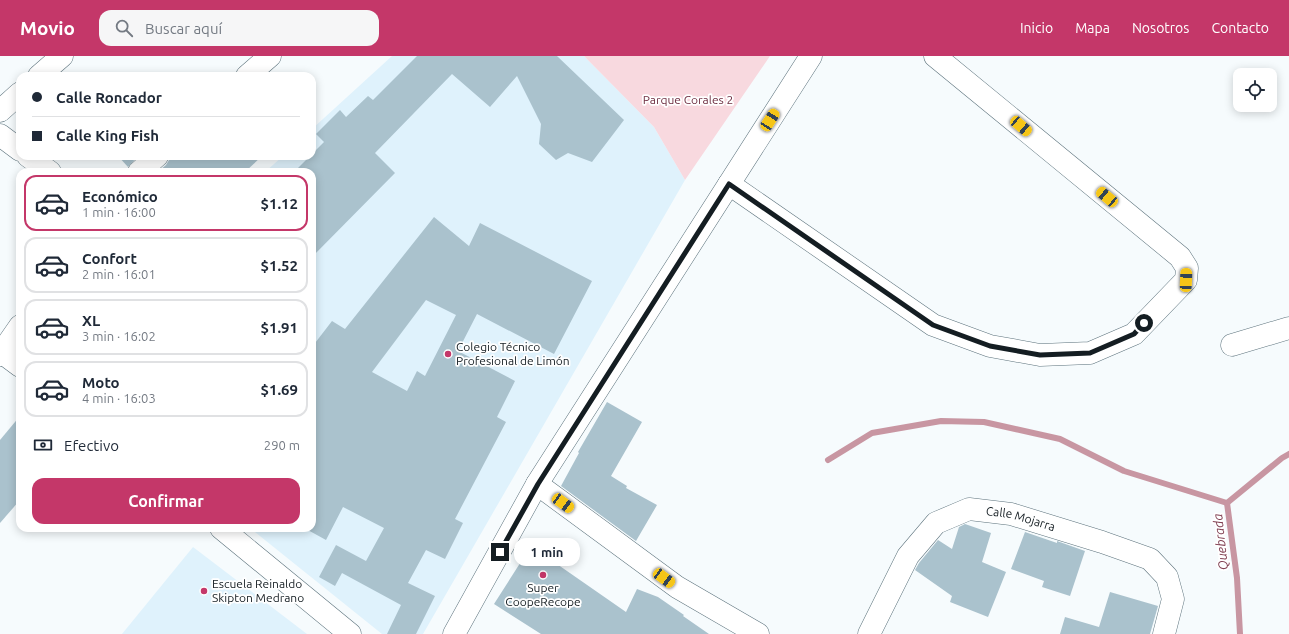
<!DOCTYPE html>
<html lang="es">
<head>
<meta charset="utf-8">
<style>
	:root { --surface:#fff; --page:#f6f6f7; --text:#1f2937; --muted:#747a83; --line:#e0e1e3; --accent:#c43769 }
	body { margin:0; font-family:Ubuntu,sans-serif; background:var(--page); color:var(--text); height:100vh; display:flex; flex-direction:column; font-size:15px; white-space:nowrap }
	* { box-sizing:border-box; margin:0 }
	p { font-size:13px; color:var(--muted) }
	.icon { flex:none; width:22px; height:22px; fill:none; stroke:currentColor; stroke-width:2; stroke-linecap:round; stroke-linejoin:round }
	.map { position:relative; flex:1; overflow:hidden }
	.sheet { position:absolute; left:16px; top:112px; width:300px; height:364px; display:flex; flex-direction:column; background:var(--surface); border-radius:12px; box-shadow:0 2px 10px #0003 }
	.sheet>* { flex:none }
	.guide { position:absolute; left:16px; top:16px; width:300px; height:88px; border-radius:12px; box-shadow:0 2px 10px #0003; display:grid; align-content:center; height:88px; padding:0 16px; background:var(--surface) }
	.controls { position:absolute; left:1233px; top:12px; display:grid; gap:8px }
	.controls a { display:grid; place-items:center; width:44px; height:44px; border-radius:8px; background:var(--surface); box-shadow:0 2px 10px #0003; font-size:20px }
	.end { position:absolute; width:18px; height:18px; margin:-9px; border:5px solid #141d22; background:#fff; box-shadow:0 0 0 2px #fff }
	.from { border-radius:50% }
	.bubble { position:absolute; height:28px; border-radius:12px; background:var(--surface); box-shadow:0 2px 10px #0003; font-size:13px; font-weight:700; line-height:28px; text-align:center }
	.car { position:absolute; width:12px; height:24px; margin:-12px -6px; border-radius:5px; box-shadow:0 0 3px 1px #0007; background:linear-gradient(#f5c518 24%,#345 0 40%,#f5c518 0 76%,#345 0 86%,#f5c518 0) }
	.guide b { display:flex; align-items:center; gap:14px; height:38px; font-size:15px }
	.guide b+b { border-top:1px solid var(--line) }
	.guide i { width:10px; height:10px; background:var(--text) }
	ul { padding:7px 0 0; list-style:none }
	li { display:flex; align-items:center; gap:12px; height:56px; margin:0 8px 6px; padding:0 8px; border:2px solid var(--line); border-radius:12px }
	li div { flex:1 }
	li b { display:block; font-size:15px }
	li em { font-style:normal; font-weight:700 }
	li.active { border-color:var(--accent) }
	li>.icon { width:36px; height:36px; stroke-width:1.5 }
	.pay { display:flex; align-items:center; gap:10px; height:44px; padding:0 16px; font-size:15px }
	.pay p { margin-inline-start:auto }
	.action { display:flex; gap:8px; margin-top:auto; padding:8px 16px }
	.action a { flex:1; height:46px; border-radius:12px; background:var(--accent); color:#fff; font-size:16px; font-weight:700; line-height:46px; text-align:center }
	header { display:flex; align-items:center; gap:24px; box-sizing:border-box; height:56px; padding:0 20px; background:var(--accent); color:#fff }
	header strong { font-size:19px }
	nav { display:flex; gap:22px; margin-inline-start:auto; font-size:14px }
	.search { width:280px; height:36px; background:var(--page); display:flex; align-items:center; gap:10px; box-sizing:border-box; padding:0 14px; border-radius:12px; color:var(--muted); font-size:15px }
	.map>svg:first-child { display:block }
	.built { fill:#dff2fc }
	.green { fill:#f8d9df }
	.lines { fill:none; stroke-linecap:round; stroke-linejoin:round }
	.stream { stroke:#c896a2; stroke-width:6 }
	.building { fill:#aac2cd; fill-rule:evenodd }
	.minor-casing { stroke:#5c727c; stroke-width:23 }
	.tertiary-casing { stroke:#5c727c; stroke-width:23 }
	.minor { stroke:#fff; stroke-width:22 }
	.tertiary { stroke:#fff; stroke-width:22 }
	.route { stroke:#141d22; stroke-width:5 }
	.poi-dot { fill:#c43769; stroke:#fff; stroke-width:1.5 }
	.labels { text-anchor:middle; stroke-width:3.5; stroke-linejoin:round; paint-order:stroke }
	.park-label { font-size:12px; fill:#6e2f42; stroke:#fff }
	.poi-label { font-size:12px; fill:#141d22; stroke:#fff; text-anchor:start }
	.street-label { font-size:12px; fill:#141d22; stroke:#fff }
	.water-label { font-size:13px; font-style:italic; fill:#804052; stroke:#fff }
</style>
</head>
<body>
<header>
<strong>Movio</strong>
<div class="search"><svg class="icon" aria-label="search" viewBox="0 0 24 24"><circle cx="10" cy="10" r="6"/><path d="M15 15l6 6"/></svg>Buscar aquí</div>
<nav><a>Inicio</a><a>Mapa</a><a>Nosotros</a><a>Contacto</a></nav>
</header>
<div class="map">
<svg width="1289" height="578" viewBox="0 0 1289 578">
	<rect width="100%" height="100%" fill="#f6fbfd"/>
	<g class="built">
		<polygon points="392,0 584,0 654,71 685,124 423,578 382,578 250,472 312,472 312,116 265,116 283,100 312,100 312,73"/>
		<polygon points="193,491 307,578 122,578"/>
	</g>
	<polygon class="green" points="584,0 770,0 685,124 654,71"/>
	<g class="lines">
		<g class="stream">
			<polyline points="828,404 872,377 941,365 984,366 1060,383 1124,415 1227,447"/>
			<polyline points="1227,447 1237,522 1240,578"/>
			<polyline points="1227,447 1282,402 1289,398"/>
		</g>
	</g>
	<g class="building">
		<polygon points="417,0 557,0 624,64 592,106 568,97 556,104 539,88 541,68 517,20 490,51 452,18 375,97 395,117 312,201 312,116 294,116 310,100 312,100 312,98 324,86 316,78 340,54 346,61 368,40 373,44"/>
		<polygon points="118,100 138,100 128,111"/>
		<polygon points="169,100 262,100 245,116 158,116 166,109 169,104"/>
		<path d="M434 161 469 190 480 167 592 225 554 298 477 258 458 295 515 325 497 361 506 366 455 463 463 467 445 503 426 494 408 527 435 540 416 578H387L401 549 342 517 335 530 319 521 336 489 366 505 384 472 343 451 326 484 306 473 312 472V291L332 265 345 273ZM426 244 456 259 425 320 417 315 407 335 372 316Z"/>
		<polygon points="607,346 642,366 611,420 627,430 626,432 657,449 636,485 561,430 579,397 578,396"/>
		<polygon points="20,360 20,444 0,467 0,384"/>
		<polygon points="965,468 991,477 982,506 1006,516 988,561 950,546 952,540 915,514 919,507 938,484 952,493 959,471"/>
		<polygon points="1025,476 1057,487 1057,485 1085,495 1070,540 1042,531 1044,525 1011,513"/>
		<polygon points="531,490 626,556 637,533 658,541 684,559 683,560 709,578 541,578 494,548"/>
		<polygon points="1110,536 1158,550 1150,578 1060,578 1065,561 1099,571"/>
	</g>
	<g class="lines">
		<g class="minor-casing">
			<g id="minor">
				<polyline points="39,20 62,0"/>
				<polyline points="247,20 270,0"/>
				<polyline points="0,55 20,37"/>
				<polyline points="0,79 20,94"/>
				<polyline points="28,100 50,116"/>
				<polyline points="139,116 157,100"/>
				<polyline points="729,128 933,269 990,290 1040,299 1090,297 1134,278 1186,224 1187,212 1180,201 935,0"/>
				<polyline points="1232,289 1289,272"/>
				<polyline points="0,299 20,270"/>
				<polyline points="537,428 677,531 758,578"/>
				<path id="s1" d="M869 578 908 500 936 467 969 453 1011 458 1102 486 1150 503 1167 521 1173 543 1164 578"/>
			</g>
		</g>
		<g class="tertiary-casing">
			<g id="tertiary">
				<polyline points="0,295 20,310"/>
				<polyline points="221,472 350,578"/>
				<polyline points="454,578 537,428 811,0"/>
			</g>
		</g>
		<use href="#minor" class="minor"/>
		<use href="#tertiary" class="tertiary"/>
	</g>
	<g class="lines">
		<polyline class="route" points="500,496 538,428 729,128 933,269 990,290 1040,299 1090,297 1134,278 1144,267"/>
	</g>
	<g class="poi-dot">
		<circle cx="448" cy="298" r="4"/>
		<circle cx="543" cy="519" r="4"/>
		<circle cx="204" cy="535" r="4"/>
	</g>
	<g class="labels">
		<g class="park-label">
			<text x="688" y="48">Parque Corales 2</text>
		</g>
		<g class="poi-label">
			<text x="456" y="295">Colegio Técnico<tspan x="456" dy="14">Profesional de Limón</tspan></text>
			<text x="212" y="532">Escuela Reinaldo<tspan x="212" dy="14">Skipton Medrano</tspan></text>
			<text x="543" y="536" text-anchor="middle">Super<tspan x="543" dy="14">CoopeRecope</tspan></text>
		</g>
		<g class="street-label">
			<text dy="4" stroke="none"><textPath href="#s1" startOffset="219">Calle Mojarra</textPath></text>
		</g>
		<g class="water-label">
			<text transform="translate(1220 486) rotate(-96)" y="5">Quebrada</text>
		</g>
	</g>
</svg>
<div class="controls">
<a><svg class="icon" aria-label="locate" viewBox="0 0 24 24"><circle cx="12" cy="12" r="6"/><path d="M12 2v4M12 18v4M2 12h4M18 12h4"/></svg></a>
</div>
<i class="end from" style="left:1144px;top:267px"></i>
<i class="end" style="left:500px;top:496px"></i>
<div class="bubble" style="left:514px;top:482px;width:66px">1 min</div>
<i class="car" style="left:770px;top:64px;rotate:33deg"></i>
<i class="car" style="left:1021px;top:70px;rotate:130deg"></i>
<i class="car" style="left:1107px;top:141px;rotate:310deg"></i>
<i class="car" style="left:1186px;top:224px;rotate:2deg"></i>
<i class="car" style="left:563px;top:447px;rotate:126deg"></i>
<i class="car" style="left:664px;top:522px;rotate:126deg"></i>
<div class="guide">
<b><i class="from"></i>Calle Roncador</b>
<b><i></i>Calle King Fish</b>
</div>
<section class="sheet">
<ul>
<li class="active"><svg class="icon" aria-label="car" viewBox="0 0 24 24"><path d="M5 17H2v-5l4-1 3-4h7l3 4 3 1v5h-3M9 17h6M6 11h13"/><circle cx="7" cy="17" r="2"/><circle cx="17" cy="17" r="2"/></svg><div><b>Económico</b><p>1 min · 16:00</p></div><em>$1.12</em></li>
<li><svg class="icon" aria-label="car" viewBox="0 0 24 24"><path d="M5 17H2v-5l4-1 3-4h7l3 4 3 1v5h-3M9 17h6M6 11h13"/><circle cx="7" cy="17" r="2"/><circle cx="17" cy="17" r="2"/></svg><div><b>Confort</b><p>2 min · 16:01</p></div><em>$1.52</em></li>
<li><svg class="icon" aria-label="car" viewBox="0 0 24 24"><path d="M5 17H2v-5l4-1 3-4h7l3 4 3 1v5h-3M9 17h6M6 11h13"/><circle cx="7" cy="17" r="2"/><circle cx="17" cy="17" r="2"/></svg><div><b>XL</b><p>3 min · 16:02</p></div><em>$1.91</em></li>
<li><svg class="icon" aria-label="car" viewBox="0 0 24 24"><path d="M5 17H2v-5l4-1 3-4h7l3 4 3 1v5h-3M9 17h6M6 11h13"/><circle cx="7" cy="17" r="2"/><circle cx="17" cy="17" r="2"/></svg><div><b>Moto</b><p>4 min · 16:03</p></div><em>$1.69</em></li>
</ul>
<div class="pay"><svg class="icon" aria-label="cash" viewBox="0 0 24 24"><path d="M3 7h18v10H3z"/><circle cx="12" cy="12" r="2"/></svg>Efectivo<p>290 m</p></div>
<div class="action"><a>Confirmar</a></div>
</section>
</div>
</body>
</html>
